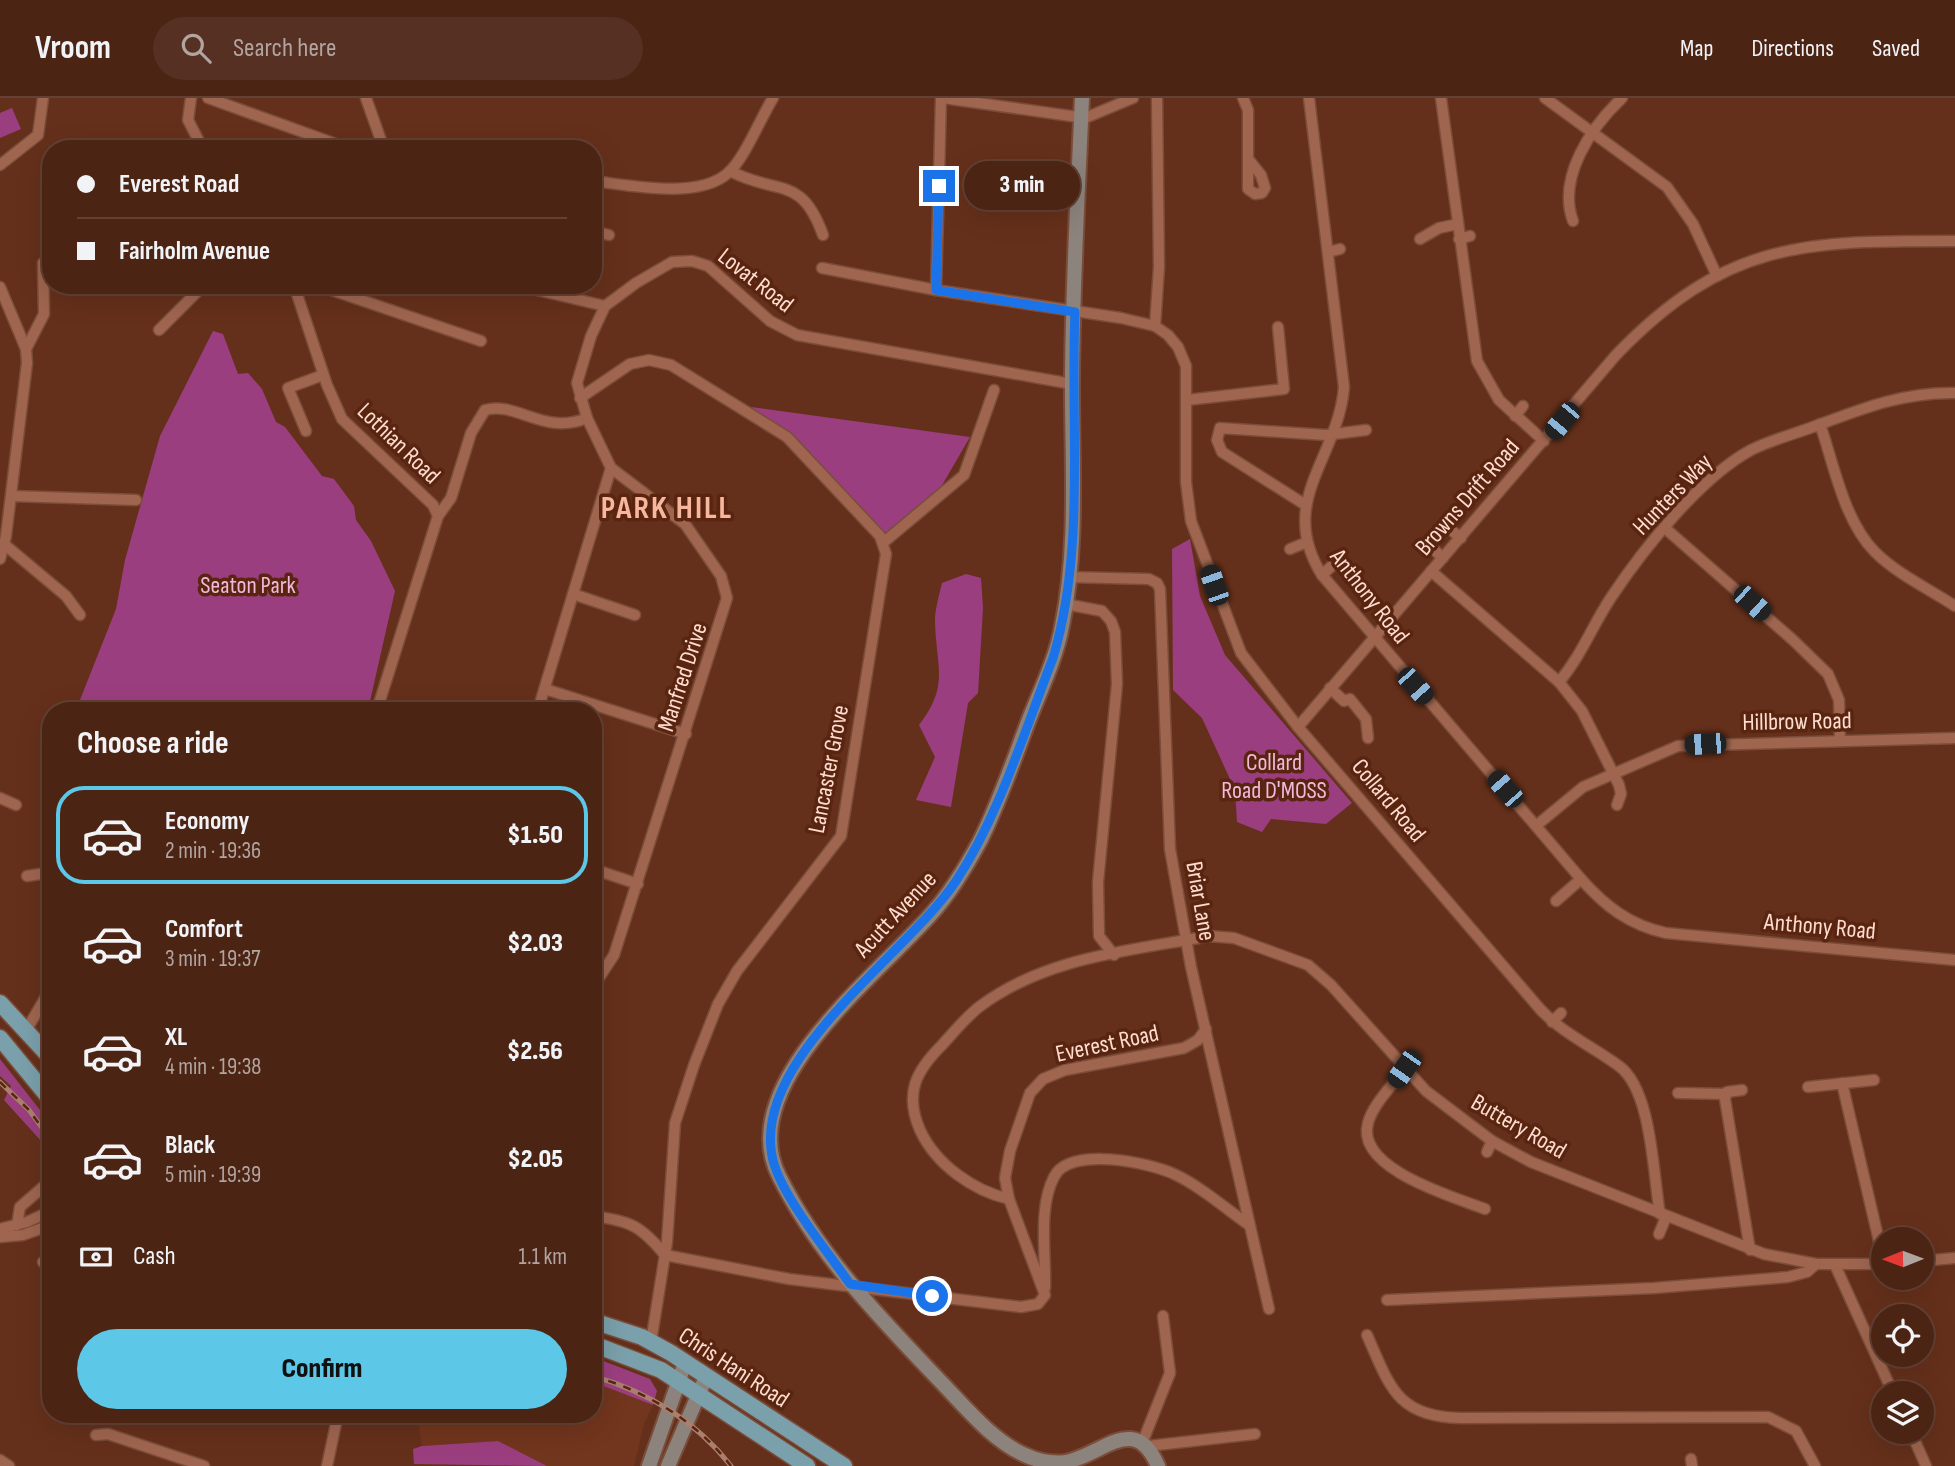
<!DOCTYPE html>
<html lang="en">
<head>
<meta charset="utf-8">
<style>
	:root { --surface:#4c2414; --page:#563022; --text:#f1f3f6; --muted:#b2a4a0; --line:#634134; --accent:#5dc7e8 }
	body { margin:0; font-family:"Sofia Sans Condensed",sans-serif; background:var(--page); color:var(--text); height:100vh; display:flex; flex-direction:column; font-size:26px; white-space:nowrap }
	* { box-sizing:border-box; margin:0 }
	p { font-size:23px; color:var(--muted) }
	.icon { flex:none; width:38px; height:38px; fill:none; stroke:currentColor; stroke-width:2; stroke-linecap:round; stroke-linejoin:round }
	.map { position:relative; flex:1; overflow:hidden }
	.details { position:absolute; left:42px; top:604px; width:560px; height:721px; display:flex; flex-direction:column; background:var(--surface); border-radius:28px; box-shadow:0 7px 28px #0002,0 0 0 2px var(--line) }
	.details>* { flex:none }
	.top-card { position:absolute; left:42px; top:42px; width:560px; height:154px; border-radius:28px; box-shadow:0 7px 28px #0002,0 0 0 2px var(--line); display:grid; align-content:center; height:154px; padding:0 35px; background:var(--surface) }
	.needle { width:46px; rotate:269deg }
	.controls { position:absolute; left:1871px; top:1129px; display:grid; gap:14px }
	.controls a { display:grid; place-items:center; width:63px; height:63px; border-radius:50%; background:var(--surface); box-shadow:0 7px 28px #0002,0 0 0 2px var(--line); font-size:35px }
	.end { position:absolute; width:32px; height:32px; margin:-16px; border:9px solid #1a73e8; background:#fff; box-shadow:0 0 0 4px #fff }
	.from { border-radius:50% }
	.bubble { position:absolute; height:49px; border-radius:24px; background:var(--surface); box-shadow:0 7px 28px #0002,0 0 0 2px var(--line); font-size:23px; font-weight:800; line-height:49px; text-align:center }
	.car { position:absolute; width:21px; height:42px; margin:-21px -10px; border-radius:9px; box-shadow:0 0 5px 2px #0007; background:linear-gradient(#222 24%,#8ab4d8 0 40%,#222 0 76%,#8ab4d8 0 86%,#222 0) }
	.top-card b { display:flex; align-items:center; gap:24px; height:66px; font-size:26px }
	.top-card b+b { border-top:2px solid var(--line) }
	.top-card i { width:18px; height:18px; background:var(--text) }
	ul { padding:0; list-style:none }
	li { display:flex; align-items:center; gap:21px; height:98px; margin:0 14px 10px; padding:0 21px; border:4px solid transparent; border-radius:28px }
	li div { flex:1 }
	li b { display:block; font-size:26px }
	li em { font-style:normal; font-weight:800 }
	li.selected { border-color:var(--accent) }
	li>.icon { width:63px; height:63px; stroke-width:1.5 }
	h2 { padding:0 35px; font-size:32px; line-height:84px }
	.pay { display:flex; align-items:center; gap:18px; height:77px; padding:0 35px; font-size:26px }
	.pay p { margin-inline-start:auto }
	.primary-button { display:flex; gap:14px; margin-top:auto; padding:14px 35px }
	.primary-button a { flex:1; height:80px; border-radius:42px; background:var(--accent); color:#111; font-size:28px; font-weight:800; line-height:80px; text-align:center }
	header { display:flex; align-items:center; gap:42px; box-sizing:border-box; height:98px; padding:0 35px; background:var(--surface); border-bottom:2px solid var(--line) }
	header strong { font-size:33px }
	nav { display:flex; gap:38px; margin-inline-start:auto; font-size:24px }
	.search { width:490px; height:63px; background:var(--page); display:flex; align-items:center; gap:18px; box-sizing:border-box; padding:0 24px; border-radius:38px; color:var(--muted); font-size:26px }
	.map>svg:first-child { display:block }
	.built { fill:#72351d }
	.green { fill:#9b3e7f }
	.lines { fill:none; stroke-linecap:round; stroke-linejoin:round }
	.street-casing { stroke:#7a4d3a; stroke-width:13 }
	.secondary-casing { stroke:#7a4d3a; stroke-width:18 }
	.primary-casing { stroke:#7a4d3a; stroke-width:19 }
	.street { stroke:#9f654f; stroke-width:10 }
	.secondary { stroke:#8d837d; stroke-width:14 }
	.primary { stroke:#7aa0ab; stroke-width:16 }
	.rail-casing { stroke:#ab7f6d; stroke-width:5 }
	.rail { stroke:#592510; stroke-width:2.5; stroke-dasharray:8; stroke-linecap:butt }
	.route { stroke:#1a73e8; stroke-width:9 }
	.labels { text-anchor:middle; stroke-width:7; stroke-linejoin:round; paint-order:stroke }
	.street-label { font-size:24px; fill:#fedccf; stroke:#592510 }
	.park-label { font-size:24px; fill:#f2b9dc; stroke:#592510 }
	.district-label { font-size:32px; font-weight:bold; letter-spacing:2px; fill:#f7b69e; stroke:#592510 }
</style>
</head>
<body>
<header>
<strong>Vroom</strong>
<div class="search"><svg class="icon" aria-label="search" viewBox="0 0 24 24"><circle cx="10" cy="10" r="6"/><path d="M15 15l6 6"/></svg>Search here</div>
<nav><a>Map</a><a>Directions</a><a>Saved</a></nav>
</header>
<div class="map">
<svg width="1955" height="1368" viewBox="0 0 1955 1368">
	<rect width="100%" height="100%" fill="#65301b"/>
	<polygon class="built" points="593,1284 653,1307 644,1326 634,1368 547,1368 498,1343 422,1348 417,1316 593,1316"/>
	<g class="green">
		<polygon points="12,10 21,31 0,40 0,15"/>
		<polygon points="213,233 223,236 238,276 248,275 262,291 276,324 285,329 322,378 334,381 354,408 356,422 371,443 395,493 368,612 76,612 116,511 125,462 160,338"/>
		<polygon points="751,309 970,339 937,396 886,437 796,343"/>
		<polygon points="1190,441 1200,498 1225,557 1352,705 1326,726 1271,721 1262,734 1237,724 1235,692 1202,620 1173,592 1172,451"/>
		<path d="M966 476 981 480 983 510 978 595 968 605 951 709 916 702 935 659 919 627C950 587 936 569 935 523 935 511 939 498 942 485Z"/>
		<polygon points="0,961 51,1026 51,1054 4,1002 11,988 0,978"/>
		<polygon points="593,1259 650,1281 657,1293 653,1307 593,1284"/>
		<polygon points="498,1343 547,1368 414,1366 413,1351 422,1348"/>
	</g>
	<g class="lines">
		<g class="street-casing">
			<g id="street">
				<polyline points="191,0 188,22 203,51"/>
				<polyline points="208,0 350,51"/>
				<polyline points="366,0 384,51"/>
				<polyline points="943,0 1085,20 1133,0"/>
				<polyline points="1243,0 1248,12 1248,91 1255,96 1262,95 1265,90 1261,77 1249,62"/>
				<path d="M1309 0 1344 289C1338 361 1276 403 1322 477L1581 781C1605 808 1629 827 1666 835L1955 862"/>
				<polyline points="1441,0 1477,263 1499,302 1544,343"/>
				<polyline points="1545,0 1667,89 1693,126 1717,178"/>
				<polyline points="0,67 38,37 43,0"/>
				<path d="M730 73C778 98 801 76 823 137"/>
				<path d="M593 83C629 87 698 102 728 75 745 60 760 21 773 0"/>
				<path d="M1573 123C1557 80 1591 29 1622 0"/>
				<polyline points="593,133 609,137"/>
				<polyline points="1420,141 1439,130 1458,126"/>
				<polyline points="1459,141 1470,138"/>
				<polyline points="1328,154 1340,151"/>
				<path d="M822 170 936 192 1121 220 1155 228 1168 237 1178 249 1186 268V384L1191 423 1241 555 1298 629 1540 911C1563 936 1592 948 1619 968 1652 992 1653 1077 1660 1116"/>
				<polyline points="294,187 327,287 342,321 433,407 438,418 377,612"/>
				<polyline points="317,187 481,243"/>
				<polyline points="516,187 605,208"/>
				<polyline points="0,189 26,251 27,265 6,438 0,461"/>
				<polyline points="936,192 941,0"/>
				<polyline points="1155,228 1159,169 1157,0"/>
				<polyline points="159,232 204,187"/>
				<polyline points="26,251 44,216 43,165"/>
				<polyline points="580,300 630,266 649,262 671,267 787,339 880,438 886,456 841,738 737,873 718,906 694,967 675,1025 667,1144 651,1244"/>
				<polyline points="1187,302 1284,291 1278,229"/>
				<polyline points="1515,318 1523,308"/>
				<path d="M1820 326C1834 367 1844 423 1875 454 1897 476 1929 491 1955 508"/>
				<polyline points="306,333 288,290 323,277"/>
				<polyline points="11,398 136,402"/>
				<polyline points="1304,406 1222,354 1217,342 1220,330 1326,337 1366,332"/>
				<path d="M438 418 451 400 471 335 485 312C517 303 544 338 587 320"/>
				<polyline points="1666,431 1793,542 1828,576 1839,602 1840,643"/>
				<polyline points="1451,432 1461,440"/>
				<polyline points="884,444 964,377 994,292"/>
				<polyline points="4,446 66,498 80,517"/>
				<polyline points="1432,450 1443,460"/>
				<polyline points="1290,451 1307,444"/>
				<polyline points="1431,473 1559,584 1582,613 1619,687 1621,696 1617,707"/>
				<polyline points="1322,477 1335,465"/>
				<polyline points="1068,479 1149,481 1157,485 1160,491 1170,751 1191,869 1269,1211"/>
				<polyline points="573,496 635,517"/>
				<polyline points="1065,506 1102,513 1111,523 1115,534 1117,586 1098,784 1099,838 1114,857"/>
				<path d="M1559 584C1582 557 1593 526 1612 498 1644 450 1701 379 1751 352 1773 341 1798 335 1821 326 1866 309 1906 294 1955 295"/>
				<polyline points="1330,590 1344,603 1350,601 1366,621 1368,640"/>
				<polyline points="545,591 686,636"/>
				<polyline points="538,612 611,370"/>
				<path d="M1298 629 1616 257C1727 142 1805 143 1955 143"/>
				<polyline points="0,700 16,707"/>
				<polyline points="1537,727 1583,689 1678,648 1955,640"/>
				<polyline points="593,771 638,786"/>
				<polyline points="27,778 40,776 51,778"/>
				<polyline points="1556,803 1581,781"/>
				<polyline points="593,889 614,857 727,500 721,478 685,426 611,370 587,320 577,285 591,238 605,208 636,185 672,164 692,163 708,168 770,223 797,237 1072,286"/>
				<polyline points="1552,924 1561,915"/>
				<polyline points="27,931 51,890"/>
				<path d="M1404 971C1393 987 1373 1006 1368 1025 1355 1071 1454 1099 1485 1111"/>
				<polyline points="1842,985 1883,1160"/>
				<polyline points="1808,989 1874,982"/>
				<polyline points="1742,992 1727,994 1725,1001 1750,1152"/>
				<polyline points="1678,995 1726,996"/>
				<polyline points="1487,1054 1492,1043"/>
				<path d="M1009 1101C974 1093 936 1067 920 1032 904 995 916 973 942 947 954 934 965 920 979 909 1045 859 1129 853 1209 838L1234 840 1308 867 1331 887 1426 993 1492 1043 1531 1064 1764 1156 1816 1166H1883"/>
				<path d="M593 1118C631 1123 641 1128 665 1157"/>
				<polyline points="17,1127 20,1109 43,1089"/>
				<polyline points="0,1131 27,1124 51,1113"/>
				<polyline points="1659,1136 1666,1119"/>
				<polyline points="0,1139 23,1137 51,1127"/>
				<polyline points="665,1157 789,1181 1021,1209 1038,1206 1045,1197 1009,1101 1005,1080 1010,1053 1030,995 1043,981 1065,972 1184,950 1198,942 1206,931"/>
				<polyline points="1922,1163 1955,1160"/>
				<polyline points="43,1164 51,1173"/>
				<polyline points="1835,1167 1893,1295"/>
				<path d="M1045 1190C1046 1156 1038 1109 1054 1079 1069 1048 1148 1064 1174 1076 1200 1088 1225 1110 1249 1127"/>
				<polyline points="1387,1202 1654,1190 1788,1179 1807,1174 1816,1166"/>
				<path d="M1367 1237C1390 1289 1397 1319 1461 1320L1768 1319 1796 1333 1815 1368"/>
				<polyline points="1911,1334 1926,1368"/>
				<polyline points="96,1337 108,1336 204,1368"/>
				<polyline points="1143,1343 1170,1275 1163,1218"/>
				<polyline points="1148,1348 1255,1336"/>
				<polyline points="1691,1361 1692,1368"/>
				<polyline points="0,1362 9,1368"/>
				<polyline points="327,1368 338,1316"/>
			</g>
		</g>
		<g class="secondary-casing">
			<g id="secondary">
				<path d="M1082 0C1078 96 1072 193 1072 290 1072 369 1078 450 1062 528 1056 561 1040 593 1028 624 1013 664 999 705 980 743 967 767 952 793 933 814 882 874 732 986 779 1078 818 1157 882 1222 942 1285 966 1310 993 1343 1025 1357 1038 1363 1052 1366 1066 1364 1104 1356 1135 1314 1158 1368"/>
				<polyline points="649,1368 685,1265"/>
				<polyline points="668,1368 706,1279"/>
			</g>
		</g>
		<g class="primary-casing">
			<g id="primary">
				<polyline points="0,905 51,960"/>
				<polyline points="0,940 51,1002"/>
				<polyline points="593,1223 642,1239 671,1255 844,1368"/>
				<polyline points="593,1246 661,1272 807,1368"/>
			</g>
		</g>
		<use href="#street" class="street"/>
		<use href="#secondary" class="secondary"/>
		<use href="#primary" class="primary"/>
		<g class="rail-casing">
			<g id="rail">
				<polyline points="0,984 29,1012 51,1042"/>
				<path d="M593 1278C648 1294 696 1323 731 1368"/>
			</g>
		</g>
		<use href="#rail" class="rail"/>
	</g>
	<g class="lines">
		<path class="route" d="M932 1198 850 1186C828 1154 785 1102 774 1066 744 965 907 857 956 783 1000 716 1024 634 1053 560 1086 450 1070 327 1075 214L936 192 939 88"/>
	</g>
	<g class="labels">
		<g class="street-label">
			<text transform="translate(756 182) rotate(38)" y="8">Lovat Road</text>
			<text transform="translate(399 345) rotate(44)" y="8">Lothian Road</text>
			<text transform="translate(1672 396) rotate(-46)" y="8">Hunters Way</text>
			<text transform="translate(1467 399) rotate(-49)" y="8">Browns Drift Road</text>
			<text transform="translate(1370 498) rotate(52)" y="8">Anthony Road</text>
			<text transform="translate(682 579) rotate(-72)" y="8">Manfred Drive</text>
			<text transform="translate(1797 623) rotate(-1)" y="8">Hillbrow Road</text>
			<text transform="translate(828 671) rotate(-79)" y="8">Lancaster Grove</text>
			<text transform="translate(1389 702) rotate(50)" y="8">Collard Road</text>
			<text transform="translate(1201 803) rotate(80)" y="8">Briar Lane</text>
			<text transform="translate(895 816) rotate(-47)" y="8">Acutt Avenue</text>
			<text transform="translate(1820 828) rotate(5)" y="8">Anthony Road</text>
			<text transform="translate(1107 945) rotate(-12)" y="8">Everest Road</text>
			<text transform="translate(1519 1028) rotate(30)" y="8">Buttery Road</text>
			<text transform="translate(734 1269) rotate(33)" y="8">Chris Hani Road</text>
		</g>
		<g class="park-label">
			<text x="248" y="495">Seaton Park</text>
			<text x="1274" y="672">Collard<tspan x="1274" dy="28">Road D'MOSS</tspan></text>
		</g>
		<g class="district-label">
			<text x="667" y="420">PARK HILL</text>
		</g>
	</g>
</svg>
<div class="controls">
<a><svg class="needle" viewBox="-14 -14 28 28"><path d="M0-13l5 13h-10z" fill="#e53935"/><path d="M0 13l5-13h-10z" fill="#b2a4a0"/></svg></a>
<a><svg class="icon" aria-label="locate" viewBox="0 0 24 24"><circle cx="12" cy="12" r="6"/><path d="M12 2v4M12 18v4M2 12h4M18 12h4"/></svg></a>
<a><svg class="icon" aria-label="layers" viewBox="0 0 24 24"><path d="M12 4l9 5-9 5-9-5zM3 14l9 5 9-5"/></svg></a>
</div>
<i class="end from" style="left:932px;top:1198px"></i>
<i class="end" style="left:939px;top:88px"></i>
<div class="bubble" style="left:964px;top:63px;width:116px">3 min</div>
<i class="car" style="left:1562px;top:323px;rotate:220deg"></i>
<i class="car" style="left:1214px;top:487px;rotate:341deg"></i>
<i class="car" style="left:1752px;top:505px;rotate:132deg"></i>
<i class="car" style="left:1415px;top:588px;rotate:138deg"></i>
<i class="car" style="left:1705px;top:646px;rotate:267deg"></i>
<i class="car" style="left:1505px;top:691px;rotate:319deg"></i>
<i class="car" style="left:1404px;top:971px;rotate:215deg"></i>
<div class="top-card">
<b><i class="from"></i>Everest Road</b>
<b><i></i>Fairholm Avenue</b>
</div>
<section class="details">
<h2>Choose a ride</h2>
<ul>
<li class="selected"><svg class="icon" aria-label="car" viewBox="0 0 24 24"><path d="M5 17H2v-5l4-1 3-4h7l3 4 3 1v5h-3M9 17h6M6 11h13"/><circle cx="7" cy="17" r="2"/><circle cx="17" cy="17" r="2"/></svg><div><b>Economy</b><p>2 min · 19:36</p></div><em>$1.50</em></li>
<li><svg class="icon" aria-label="car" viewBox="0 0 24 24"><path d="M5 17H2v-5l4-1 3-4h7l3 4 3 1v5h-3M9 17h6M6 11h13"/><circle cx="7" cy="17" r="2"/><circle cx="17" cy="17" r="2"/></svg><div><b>Comfort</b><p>3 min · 19:37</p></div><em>$2.03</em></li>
<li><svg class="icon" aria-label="car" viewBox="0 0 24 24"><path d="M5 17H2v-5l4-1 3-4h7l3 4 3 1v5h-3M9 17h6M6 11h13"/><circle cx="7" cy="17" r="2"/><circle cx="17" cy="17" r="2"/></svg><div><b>XL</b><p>4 min · 19:38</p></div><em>$2.56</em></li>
<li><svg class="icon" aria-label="car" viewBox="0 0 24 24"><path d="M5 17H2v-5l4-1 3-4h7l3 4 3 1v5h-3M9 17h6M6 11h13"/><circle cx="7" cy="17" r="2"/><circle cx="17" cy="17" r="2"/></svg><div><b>Black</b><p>5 min · 19:39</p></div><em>$2.05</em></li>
</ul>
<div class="pay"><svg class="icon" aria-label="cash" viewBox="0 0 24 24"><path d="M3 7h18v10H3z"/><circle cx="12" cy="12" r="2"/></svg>Cash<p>1.1 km</p></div>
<div class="primary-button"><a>Confirm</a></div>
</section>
</div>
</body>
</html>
